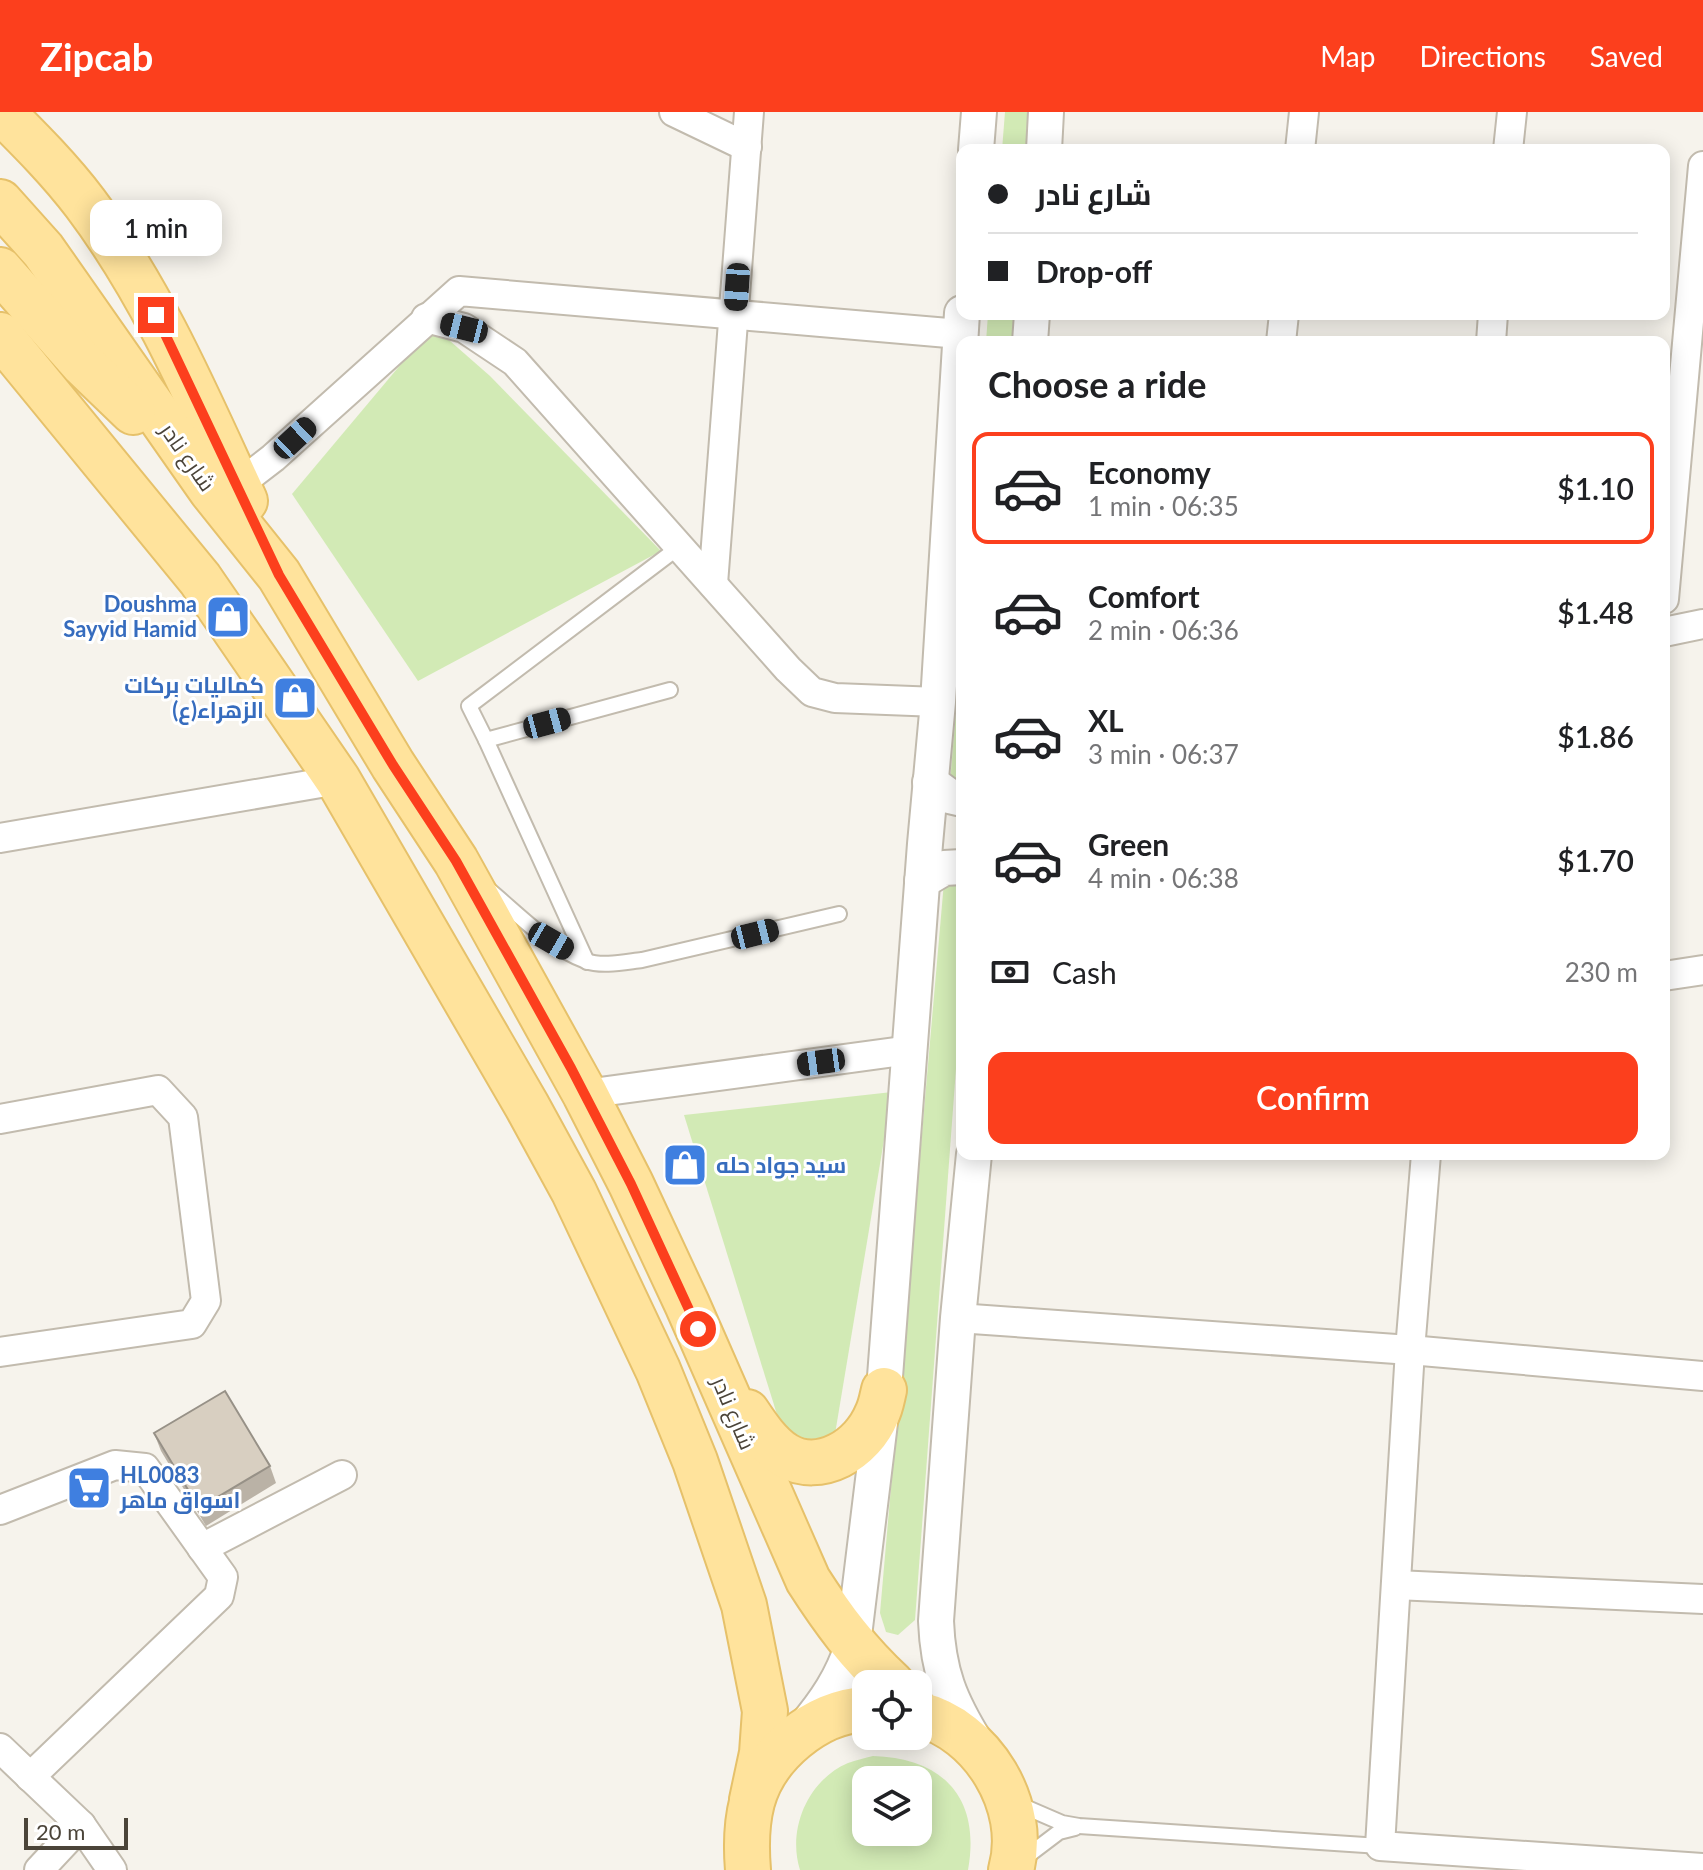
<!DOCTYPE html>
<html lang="en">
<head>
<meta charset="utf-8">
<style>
	:root { --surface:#fff; --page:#f2f2f2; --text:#202124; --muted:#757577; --line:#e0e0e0; --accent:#fc3f1d }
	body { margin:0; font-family:Lato,Cairo,sans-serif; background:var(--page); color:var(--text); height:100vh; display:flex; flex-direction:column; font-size:30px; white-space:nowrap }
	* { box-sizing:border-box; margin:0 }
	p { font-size:26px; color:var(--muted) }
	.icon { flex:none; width:44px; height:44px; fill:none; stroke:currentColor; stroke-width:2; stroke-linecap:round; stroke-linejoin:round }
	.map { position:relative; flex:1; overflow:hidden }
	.panel { position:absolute; left:956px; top:224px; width:714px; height:824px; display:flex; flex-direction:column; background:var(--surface); border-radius:16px; box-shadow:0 4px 20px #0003 }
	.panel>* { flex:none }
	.guide { position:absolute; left:956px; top:32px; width:714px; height:176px; border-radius:16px; box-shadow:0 4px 20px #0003; display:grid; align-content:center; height:176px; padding:0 32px; background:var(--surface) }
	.buttons { position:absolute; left:852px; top:1558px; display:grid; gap:16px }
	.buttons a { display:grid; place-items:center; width:80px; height:80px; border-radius:16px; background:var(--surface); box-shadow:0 4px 20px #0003; font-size:40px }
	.scale { position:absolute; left:24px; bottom:20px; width:104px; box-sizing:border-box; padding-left:8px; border:4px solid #4b4439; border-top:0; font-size:22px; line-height:28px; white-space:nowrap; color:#4b4439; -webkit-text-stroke:6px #fff; paint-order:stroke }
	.end { position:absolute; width:36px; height:36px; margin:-18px; border:10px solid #fc3f1d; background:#fff; box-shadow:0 0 0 4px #fff }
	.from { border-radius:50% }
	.bubble { position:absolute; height:56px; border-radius:16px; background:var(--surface); box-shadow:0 4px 20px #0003; font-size:26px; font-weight:600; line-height:56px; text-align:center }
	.car { position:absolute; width:24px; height:48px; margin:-24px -12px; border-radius:10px; box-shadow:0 0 6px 2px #0007; background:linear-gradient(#222 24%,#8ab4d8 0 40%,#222 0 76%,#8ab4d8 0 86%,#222 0) }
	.guide b { display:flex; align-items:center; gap:28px; height:76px; font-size:30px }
	.guide b+b { border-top:2px solid var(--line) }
	.guide i { width:20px; height:20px; background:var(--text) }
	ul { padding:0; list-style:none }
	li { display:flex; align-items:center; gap:24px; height:112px; margin:0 16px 12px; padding:0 16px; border:4px solid transparent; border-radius:16px }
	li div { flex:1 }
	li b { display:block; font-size:30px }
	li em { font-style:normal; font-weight:600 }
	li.on { border-color:var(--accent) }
	li>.icon { width:72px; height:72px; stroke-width:1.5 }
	h2 { padding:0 32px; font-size:36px; line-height:96px }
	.pay { display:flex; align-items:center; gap:20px; height:88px; padding:0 32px; font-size:30px }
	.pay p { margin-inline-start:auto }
	.primary-button { display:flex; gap:16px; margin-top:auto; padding:16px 32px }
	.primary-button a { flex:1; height:92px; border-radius:16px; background:var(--accent); color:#fff; font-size:32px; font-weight:600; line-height:92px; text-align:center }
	header { display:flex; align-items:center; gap:48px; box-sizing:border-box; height:112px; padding:0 40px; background:var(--accent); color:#fff }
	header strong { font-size:38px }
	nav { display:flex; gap:44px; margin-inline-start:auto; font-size:28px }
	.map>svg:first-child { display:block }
	.green { fill:#d2eab5; fill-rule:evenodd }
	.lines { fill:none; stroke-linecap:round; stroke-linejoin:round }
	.service-casing { stroke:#c2bbae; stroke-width:18 }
	.minor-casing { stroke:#c2bbae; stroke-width:32 }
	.tertiary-casing { stroke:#c2bbae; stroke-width:38 }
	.primary-casing { stroke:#e6c16a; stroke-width:48 }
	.service { stroke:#fff; stroke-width:14 }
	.minor { stroke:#fff; stroke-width:28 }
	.tertiary { stroke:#fff; stroke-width:34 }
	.primary { stroke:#ffe39c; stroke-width:44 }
	.wall { fill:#bab2a6 }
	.building { fill:#d8cfc1; stroke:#979187; stroke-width:2 }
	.route { stroke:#fc3f1d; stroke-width:10 }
	.labels { text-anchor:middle; stroke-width:6; stroke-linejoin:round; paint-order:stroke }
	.street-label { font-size:22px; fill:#4b4439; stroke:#fff }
	.shop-label { font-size:22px; font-weight:bold; fill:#366cbe; stroke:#fff; text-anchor:end }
</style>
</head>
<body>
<header>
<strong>Zipcab</strong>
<nav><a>Map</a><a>Directions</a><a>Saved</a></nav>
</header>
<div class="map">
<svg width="1703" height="1758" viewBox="0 0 1703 1758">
	<rect width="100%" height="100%" fill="#f6f3ec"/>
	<g class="green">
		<polygon points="1005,0 1040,0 1037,38 1002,38"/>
		<polygon points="988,202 1021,202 1018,230 986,230"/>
		<polygon points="433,214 490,264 661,439 418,569 292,382"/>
		<polygon points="962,524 962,671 950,671"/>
		<polygon points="944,770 962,775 962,876 915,1508 898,1523 886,1520 880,1501"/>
		<polygon points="892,980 835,1322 788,1338 684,1003"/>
		<path d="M873 1644C944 1646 981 1687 968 1758H800C787 1717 808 1668 848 1651 856 1648 865 1646 873 1644ZM918 1668V1720H866V1668Z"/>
	</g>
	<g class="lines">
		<g class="service-casing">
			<g id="service">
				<polyline points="486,628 469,594 679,435"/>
				<path d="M489 778C518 802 550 836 586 849 602 855 625 850 642 848L839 802"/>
				<polyline points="587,850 486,628 670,578"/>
				<polyline points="1018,1692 1062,1711 1079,1714 1380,1734"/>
				<polyline points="1022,1748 1059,1720 1075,1716"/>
			</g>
		</g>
		<g class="minor-casing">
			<g id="minor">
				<polyline points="674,0 747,35"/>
				<polyline points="1300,38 1304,0"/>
				<polyline points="1508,38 1512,0"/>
				<polyline points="426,206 464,216 515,250 788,557 812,580 835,586 938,590"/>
				<polyline points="1281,230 1284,202"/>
				<polyline points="1491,230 1493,202"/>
				<polyline points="231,384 238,373 273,346 459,179 960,222"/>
				<polyline points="713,472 749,0"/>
				<polyline points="1664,487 1703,54"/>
				<polyline points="1664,520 1703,512"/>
				<polyline points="0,726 338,668"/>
				<polyline points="1664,864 1703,858"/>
				<polyline points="585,982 910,938"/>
				<polyline points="0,1007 158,978 183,1005 206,1189 192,1212 0,1240"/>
				<polyline points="1426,1042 1410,1238 1380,1734 1703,1756"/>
				<polyline points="958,1206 1410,1238 1703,1264"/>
				<polyline points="0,1398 115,1353 145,1356 223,1465 219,1484 30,1665"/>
				<polyline points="202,1436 342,1363"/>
				<polyline points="1396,1473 1703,1487"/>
				<polyline points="0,1636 81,1713 112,1758"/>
				<polyline points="39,1758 81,1713"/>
			</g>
		</g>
		<g class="tertiary-casing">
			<g id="tertiary">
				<polyline points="976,38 979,0"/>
				<polyline points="1044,38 1046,0"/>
				<polyline points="1030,230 1032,202"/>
				<polyline points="930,670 949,684 962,687"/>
				<polyline points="922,769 944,756 962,755"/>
				<path d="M974 1042 958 1206 936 1509C938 1560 950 1589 976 1631"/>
				<path d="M803 1617C826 1590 842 1566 853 1532L884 1278 925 732 938 590 962 201"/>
			</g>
		</g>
		<g class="primary-casing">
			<g id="primary">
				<path d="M2 0C31 29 60 58 85 91 153 181 198 287 245 389"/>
				<path d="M0 90 43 138 211 378 279 463 393 653 456 749 585 982 631 1072 687 1192 808 1468C833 1507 858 1541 892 1572"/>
				<polyline points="0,158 83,252 133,300"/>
				<polyline points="0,223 200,467 338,668 527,994 574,1080 658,1258 695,1349 744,1493 765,1599 762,1641 752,1688"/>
				<path d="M747 1300C757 1315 769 1333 785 1343 820 1364 863 1337 877 1302 881 1294 882 1286 884 1278"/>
				<path d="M918 1602C982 1617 1029 1694 1011 1758"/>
				<path d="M748 1758C746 1734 746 1713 752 1690 765 1642 816 1599 866 1597"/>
			</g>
		</g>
		<use href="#service" class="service"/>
		<use href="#minor" class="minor"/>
		<use href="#tertiary" class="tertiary"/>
		<use href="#primary" class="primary"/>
	</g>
	<polygon class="wall" points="154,1321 270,1354 276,1371 206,1414 161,1339"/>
	<polygon class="building" points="225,1279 270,1354 199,1396 154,1321"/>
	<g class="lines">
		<polyline class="route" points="156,203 279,463 393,653 456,749 571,956 631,1072 698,1217"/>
	</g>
	<defs>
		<g id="shop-square" transform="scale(2.3)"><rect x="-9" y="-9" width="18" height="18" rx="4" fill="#3f7fe0" stroke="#fff"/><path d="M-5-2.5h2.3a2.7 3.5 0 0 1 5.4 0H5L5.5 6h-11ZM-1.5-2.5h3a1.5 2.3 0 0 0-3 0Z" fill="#fff"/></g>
		<g id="supermarket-square" transform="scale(2.3)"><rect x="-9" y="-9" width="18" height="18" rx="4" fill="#3f7fe0" stroke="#fff"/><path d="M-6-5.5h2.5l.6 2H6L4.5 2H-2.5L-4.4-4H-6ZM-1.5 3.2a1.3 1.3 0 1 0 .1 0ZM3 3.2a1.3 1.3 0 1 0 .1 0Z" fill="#fff"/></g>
	</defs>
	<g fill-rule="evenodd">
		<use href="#shop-square" x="228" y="505"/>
		<use href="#shop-square" x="295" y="586"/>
		<use href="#shop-square" x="685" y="1053"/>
		<use href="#supermarket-square" x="89" y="1376"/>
	</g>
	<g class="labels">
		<g class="street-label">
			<text transform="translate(188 345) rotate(55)" y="8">شارع نادر</text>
			<text transform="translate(734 1301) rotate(67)" y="8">شارع نادر</text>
		</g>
		<g class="shop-label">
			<text x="197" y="500">Doushma<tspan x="197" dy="25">Sayyid Hamid</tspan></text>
			<text x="264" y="581">كماليات بركات<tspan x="264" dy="25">الزهراء(ع)</tspan></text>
			<text x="716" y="1061" text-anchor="start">سيد جواد حله</text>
			<text x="120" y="1371" text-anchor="start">HL0083<tspan x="120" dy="25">اسواق ماهر</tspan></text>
		</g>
	</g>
</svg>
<div class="buttons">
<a><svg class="icon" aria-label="locate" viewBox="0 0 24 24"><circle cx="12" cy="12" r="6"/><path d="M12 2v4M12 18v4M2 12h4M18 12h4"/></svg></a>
<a><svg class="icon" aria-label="layers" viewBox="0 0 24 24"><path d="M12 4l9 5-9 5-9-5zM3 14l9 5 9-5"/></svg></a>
</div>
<div class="scale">20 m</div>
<i class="end from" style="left:698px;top:1217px"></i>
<i class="end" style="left:156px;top:203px"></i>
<div class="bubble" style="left:90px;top:88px;width:132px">1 min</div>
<i class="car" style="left:737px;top:175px;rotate:184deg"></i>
<i class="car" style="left:464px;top:216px;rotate:284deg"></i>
<i class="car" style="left:295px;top:326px;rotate:47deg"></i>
<i class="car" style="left:547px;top:611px;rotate:75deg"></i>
<i class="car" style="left:755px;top:822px;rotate:76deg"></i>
<i class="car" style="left:551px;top:829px;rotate:120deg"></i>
<i class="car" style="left:821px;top:950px;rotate:262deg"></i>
<div class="guide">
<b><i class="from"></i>شارع نادر</b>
<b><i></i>Drop-off</b>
</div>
<section class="panel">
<h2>Choose a ride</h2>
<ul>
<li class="on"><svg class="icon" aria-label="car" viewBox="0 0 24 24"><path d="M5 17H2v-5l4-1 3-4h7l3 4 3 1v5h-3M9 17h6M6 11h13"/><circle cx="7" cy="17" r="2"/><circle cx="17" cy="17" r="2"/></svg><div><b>Economy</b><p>1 min · 06:35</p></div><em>$1.10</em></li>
<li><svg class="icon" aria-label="car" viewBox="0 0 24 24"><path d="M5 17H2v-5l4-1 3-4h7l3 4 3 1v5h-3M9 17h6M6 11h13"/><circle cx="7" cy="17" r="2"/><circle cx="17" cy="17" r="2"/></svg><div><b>Comfort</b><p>2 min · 06:36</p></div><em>$1.48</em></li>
<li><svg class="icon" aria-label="car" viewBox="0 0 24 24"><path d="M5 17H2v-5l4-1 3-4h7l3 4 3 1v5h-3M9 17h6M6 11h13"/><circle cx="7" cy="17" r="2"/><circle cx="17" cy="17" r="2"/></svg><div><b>XL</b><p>3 min · 06:37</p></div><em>$1.86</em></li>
<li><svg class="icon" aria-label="car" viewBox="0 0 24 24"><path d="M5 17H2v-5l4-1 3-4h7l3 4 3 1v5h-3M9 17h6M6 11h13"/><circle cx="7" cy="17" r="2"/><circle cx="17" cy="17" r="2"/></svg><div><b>Green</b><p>4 min · 06:38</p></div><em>$1.70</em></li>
</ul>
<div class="pay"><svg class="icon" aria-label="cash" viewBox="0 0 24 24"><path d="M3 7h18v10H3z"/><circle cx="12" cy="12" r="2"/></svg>Cash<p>230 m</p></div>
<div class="primary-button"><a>Confirm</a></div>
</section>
</div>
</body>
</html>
